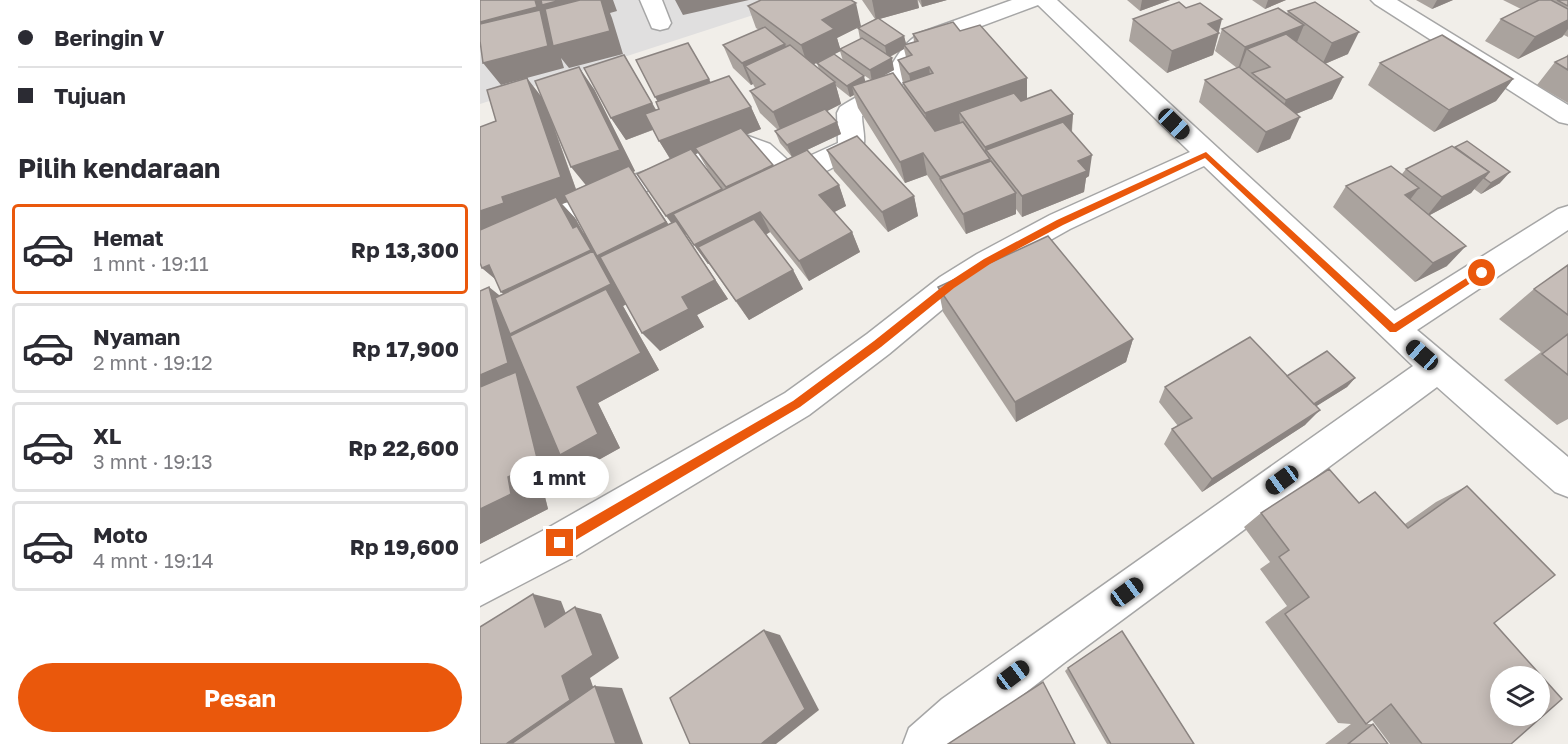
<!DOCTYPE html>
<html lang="id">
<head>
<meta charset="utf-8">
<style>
	:root { --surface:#fff; --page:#f2f2f3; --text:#2b2b33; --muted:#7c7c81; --line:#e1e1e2; --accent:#ea580c }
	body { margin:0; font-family:"Golos Text",sans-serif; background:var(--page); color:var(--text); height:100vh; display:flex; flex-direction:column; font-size:22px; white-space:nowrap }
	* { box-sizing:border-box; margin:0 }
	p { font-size:20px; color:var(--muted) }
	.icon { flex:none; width:33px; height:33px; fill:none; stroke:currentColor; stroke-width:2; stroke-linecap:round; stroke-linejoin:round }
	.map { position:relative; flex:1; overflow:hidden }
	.side { display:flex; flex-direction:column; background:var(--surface); width:480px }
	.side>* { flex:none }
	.guide { display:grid; align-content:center; height:132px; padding:0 18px; background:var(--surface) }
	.controls { position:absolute; left:1010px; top:666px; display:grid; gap:12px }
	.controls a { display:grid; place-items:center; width:60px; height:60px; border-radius:50%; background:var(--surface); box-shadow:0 3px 15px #0003; font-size:30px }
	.end { position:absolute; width:27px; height:27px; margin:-14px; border:8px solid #ea580c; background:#fff; box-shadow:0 0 0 3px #fff }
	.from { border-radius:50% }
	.bubble { position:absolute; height:42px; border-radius:21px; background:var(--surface); box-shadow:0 3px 15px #0003; font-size:20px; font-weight:700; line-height:42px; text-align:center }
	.car { position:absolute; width:18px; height:36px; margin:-18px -9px; border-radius:8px; box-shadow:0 0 4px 2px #0007; background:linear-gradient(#222 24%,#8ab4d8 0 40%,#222 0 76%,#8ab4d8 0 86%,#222 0) }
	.guide b { display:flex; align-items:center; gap:21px; height:57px; font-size:22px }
	.guide b+b { border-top:2px solid var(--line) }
	.guide i { width:15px; height:15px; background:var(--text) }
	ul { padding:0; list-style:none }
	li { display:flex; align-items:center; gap:18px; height:90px; margin:0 12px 9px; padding:0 6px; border:3px solid var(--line); border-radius:6px }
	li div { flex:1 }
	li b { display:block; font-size:22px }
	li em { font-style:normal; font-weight:700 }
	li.on { border-color:var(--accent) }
	li>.icon { width:54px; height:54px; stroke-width:1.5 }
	h2 { padding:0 18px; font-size:27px; line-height:72px }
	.button { display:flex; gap:12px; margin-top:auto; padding:12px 18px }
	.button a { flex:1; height:69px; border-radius:36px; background:var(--accent); color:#fff; font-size:24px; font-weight:700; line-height:69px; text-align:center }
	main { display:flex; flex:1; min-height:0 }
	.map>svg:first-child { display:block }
	.residential { fill:#e0dfdf }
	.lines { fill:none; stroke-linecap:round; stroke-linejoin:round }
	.minor-casing { stroke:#a6a6a6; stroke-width:3 }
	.minor { fill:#fff; fill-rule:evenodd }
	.wall { fill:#aaa39e; fill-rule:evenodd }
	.shaded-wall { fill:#8b8481 }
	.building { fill:#c6bdb8; stroke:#8b8481; stroke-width:1.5; fill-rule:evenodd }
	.route { fill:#ea580c }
</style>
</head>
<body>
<main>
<section class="side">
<div class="guide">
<b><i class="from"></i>Beringin V</b>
<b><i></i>Tujuan</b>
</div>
<h2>Pilih kendaraan</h2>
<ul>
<li class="on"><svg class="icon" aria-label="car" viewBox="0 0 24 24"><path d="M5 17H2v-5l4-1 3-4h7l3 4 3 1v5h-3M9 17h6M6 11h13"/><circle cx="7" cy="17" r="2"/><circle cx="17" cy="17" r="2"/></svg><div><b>Hemat</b><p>1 mnt · 19:11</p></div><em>Rp 13,300</em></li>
<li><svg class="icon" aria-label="car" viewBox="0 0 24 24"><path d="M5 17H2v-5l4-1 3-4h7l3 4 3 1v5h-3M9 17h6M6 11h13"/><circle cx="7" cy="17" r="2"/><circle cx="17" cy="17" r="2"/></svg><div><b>Nyaman</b><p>2 mnt · 19:12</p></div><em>Rp 17,900</em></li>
<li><svg class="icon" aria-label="car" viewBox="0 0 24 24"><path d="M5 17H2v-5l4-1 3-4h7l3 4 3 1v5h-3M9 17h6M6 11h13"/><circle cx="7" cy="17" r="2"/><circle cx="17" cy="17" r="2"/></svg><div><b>XL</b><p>3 mnt · 19:13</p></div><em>Rp 22,600</em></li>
<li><svg class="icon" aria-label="car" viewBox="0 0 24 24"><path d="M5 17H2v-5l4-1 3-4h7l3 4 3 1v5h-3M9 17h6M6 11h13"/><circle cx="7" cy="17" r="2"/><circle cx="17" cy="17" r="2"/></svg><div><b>Moto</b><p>4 mnt · 19:14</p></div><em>Rp 19,600</em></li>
</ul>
<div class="button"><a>Pesan</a></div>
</section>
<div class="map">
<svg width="1088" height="744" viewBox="0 0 1088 744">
	<rect width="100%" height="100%" fill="#f1eee9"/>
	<polygon class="residential" points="0,0 319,0 0,104"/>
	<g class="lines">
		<g class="minor-casing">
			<g id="minor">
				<polygon points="160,0 182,0 191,23 188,28 180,30 172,28"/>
				<path d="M532 0H577L915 311 1078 209 1088 206V230L937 330 1088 457V497L1075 492 957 387 584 663 479 744H423L429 728 462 699 933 366 724 166 590 229 517 270 482 293 409 354 329 415 94 557 0 606V564L66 529 305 393 387 334 460 277 497 254 570 215 710 152 558 5 456 43C433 58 434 72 417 91 407 101 393 108 382 116 382 124 385 135 384 143 381 157 322 185 309 183 290 180 282 164 268 154L136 202 0 262V239L116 188 268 136 290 144 312 164 358 143 357 113 360 107C373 98 389 92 400 80 417 62 416 49 440 33Z"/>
				<polygon points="891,0 917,0 1088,105 1088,124 1079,122 895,4"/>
			</g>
		</g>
		<use href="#minor" class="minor"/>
	</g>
	<g class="wall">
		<path d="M382 0H467L442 7 438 0 439 8 399 19 424 36 426 45 434 42 433 34 480 31 547 99 593 114 592 132 609 176 606 178 604 192 542 217 536 209V214L486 234 447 175 425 183 378 108 374 95 370 97 356 86 361 104 347 111 357 122 361 134 312 157 300 143 295 131 298 130 280 113 270 91 275 88 273 84 271 85 253 68 243 45 279 30 276 28 268 6 381 26 357 38 360 49 380 39 378 28 395 19ZM424 49 426 57 418 60 424 88 400 77 414 70 410 57ZM360 51 363 61 391 80 386 82 337 63 339 69 334 64Z"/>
		<polygon points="647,0 690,0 660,11"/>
		<polygon points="772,0 806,0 785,9"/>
		<polygon points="936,0 973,0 952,9"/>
		<polygon points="1023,0 1088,0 1088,37 1084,35 1082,37 1038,59 1005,41 1021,19 1041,9"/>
		<polygon points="706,8 739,33 733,55 687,73 649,41 653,19"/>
		<polygon points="808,11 868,54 845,64 863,77 852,99 816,114 810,139 777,153 719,102 725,80 757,68 735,51 742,29 807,14"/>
		<polygon points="1088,54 1088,103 1057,85 1075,62 1086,57"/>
		<polygon points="900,63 1033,79 1016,101 954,132 888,85"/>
		<path d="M231 83 271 107 281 129 266 134 293 166 359 185 366 206 354 212 372 232 380 252 329 281 290 232 286 235 313 270 323 289 269 320 229 264H228L206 233 205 234 248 299 217 315 224 327 180 351 146 304 143 306 179 370 118 403 140 448 104 468 86 458 92 480 64 493 68 509 0 544 19 295 23 294 15 279 2 268 16 121 61 97 114 89 155 171 153 172 189 225 192 223 190 159 173 130 146 140 131 118 177 110ZM71 118 106 185 96 189ZM218 153 228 170 244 190 215 154ZM88 202 106 236 103 232 95 218 82 204Z"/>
		<polygon points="972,146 1020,183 1001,194 994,189 991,193 950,215 967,266 935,282 853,207 866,186 922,174 926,169"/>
		<polygon points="347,150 434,196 438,216 408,232 354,171"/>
		<polygon points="1088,265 1088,419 1077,425 1024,380 1061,352 1019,319 1054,289"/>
		<polygon points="458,287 653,339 646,362 536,422 463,312"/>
		<polygon points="807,376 875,378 867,387 836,406 825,425 722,492 684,444 692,429 698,426 679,402 685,387"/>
		<polygon points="987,486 1014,623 1031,744 910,744 892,720 887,724 893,724 908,744 845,744 871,724 858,723 785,622 807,606 780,569 790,562 764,527 781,513 878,503 895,492 925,524 956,502"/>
		<polygon points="588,668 714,744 627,744 585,671"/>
	</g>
	<g class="shaded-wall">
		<polygon points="55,0 133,0 137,11 130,13 132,18 143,54 89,68 81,58 84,68 21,85 3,63 0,22"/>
		<polygon points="195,0 269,0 203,15"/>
		<polygon points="392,0 437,0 439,8 396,20"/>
		<polygon points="441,0 467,0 442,7"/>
		<polygon points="662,0 690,0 660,11"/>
		<polygon points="788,0 806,0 785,9"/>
		<polygon points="957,0 973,0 952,9"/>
		<polygon points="376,3 381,26 357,38 361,51 328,67 321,45 342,20"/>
		<polygon points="742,19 733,55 687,73 692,51 728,24"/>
		<polygon points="1088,20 1088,29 1082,37 1038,59 1055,37"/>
		<polygon points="824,25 815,47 767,49 760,68 758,69 765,47"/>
		<polygon points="879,32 868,54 842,65 852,43"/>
		<polygon points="424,36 427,47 424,45 424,49 407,58 405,46"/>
		<polygon points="305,44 313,66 265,66 273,84 271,85 262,63"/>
		<polygon points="144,55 185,125 146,140 131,118"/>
		<polygon points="412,58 414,70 392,82 390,70"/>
		<polygon points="99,67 114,89 155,171 153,172 201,243 149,303 143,306 179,370 118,403 140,448 104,468 86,458 92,480 64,493 68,509 0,544 0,375 9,287 33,306 44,311 21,292 0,240 0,211 22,197 47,78 64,100 99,198 82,204 95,218 103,232 116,246 109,189 91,167"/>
		<polygon points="449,67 452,89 433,96 429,74"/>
		<polygon points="384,76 387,88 372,86 374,95 370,97 367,86"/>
		<polygon points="863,77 852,99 797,122 806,100"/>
		<polygon points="547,78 547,100 479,112 480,123 449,134 445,113"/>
		<polygon points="229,79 240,101 188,119 175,97"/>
		<polygon points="1033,79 1016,101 954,132 969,110"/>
		<polygon points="355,82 361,104 302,134 293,112"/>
		<polygon points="271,107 281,129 219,153 215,148 218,153 193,163 179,141"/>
		<polygon points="593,114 591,136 506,150 507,160 510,159 512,180 460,179 463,198 460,177 506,161 505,147"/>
		<polygon points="820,117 810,139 777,153 786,132"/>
		<polygon points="357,122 361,134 312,157 307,145"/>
		<polygon points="443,153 447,175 425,183 420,162"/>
		<polygon points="612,155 609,176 606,178 604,192 542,217 542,196 598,161"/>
		<polygon points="293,165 302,186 257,208 246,187"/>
		<polygon points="1009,172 991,193 946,217 962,197"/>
		<polygon points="1030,172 1020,183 1001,194 1011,183"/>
		<polygon points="359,185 366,206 347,216 339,195"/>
		<polygon points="939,188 923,209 925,195"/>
		<polygon points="242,189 254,210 205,234 248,299 217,315 224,327 180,351 162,333 202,297 201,236 186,216"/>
		<polygon points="536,193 536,214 486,234 483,214"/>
		<polygon points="434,196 438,216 408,232 402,212"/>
		<polygon points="280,212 290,232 228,264 214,245"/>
		<polygon points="372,232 380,252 329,281 319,261"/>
		<polygon points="986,246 967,266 935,282 953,263"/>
		<polygon points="9,265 25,287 2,268"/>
		<polygon points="313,270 323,289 269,320 256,301"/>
		<polygon points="653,339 646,362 536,422 535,402"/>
		<polygon points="875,378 867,387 824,414 832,406"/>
		<polygon points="840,410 825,425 722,492 732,479"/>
		<polygon points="53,594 81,601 93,632 65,627"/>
		<polygon points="95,607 121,614 139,658 110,678 118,701 57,744 26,744 82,676"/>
		<polygon points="284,630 300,635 339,710 296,744 281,744"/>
		<polygon points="115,686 142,688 163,744 136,744"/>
	</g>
	<g class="building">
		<polygon points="0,0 55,0 57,7 0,22"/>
		<polygon points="61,0 81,0 62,5"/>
		<polygon points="100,0 121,0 130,31 73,46 65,9"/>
		<polygon points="281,0 371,0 376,3 342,20 354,29 321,45 268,6"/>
		<polygon points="1059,0 1071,0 1088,9 1088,20 1055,37 1021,19"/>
		<polygon points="1077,0 1088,0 1088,6"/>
		<polygon points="699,2 706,8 720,3 742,19 728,24 739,33 692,51 653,19"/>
		<polygon points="835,2 879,32 852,43 808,11"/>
		<polygon points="798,8 824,25 765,47 742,29"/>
		<polygon points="60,10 68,46 3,63 0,41 0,24"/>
		<polygon points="398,18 424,36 405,46 378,28"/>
		<polygon points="473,22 480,31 500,25 547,78 445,113 423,83 453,73 449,67 429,74 418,60 432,55 424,45 438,41 433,34"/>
		<polygon points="285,27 305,44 262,63 243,45"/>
		<polygon points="806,34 863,77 806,100 772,73 790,67 767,49"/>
		<polygon points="962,35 1033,79 969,110 900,63"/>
		<polygon points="382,38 412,58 390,70 360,49"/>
		<polygon points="208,43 229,79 175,97 156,60"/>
		<polygon points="310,45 355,82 293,112 270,91 285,84 265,66"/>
		<polygon points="354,54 384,76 367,86 337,63"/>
		<polygon points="144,55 172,103 131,118 104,68"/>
		<polygon points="1088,56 1088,70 1075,62"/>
		<polygon points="99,67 140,150 91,167 55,81"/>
		<polygon points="759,67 820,117 786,132 725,80"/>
		<polygon points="413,73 455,131 483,122 510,159 460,177 443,153 420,162 372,86"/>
		<polygon points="249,76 271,107 179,141 165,114 179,109 176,102"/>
		<polygon points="47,78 81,177 22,197 24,203 0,211 0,127 16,121 7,90"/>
		<polygon points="571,90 593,114 505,147 479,112 534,93 541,101"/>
		<polygon points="345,109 357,122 307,145 295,131"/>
		<polygon points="583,122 612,155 598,161 607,171 542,196 506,150"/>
		<polygon points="261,128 293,165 246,187 215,148"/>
		<polygon points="377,136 434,196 402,212 347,150"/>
		<polygon points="987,141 1030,172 1011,183 1004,178 1009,172 975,147"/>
		<polygon points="972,146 1009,172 962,197 926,169"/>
		<polygon points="211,149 242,189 186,216 157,174"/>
		<polygon points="327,150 359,185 339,195 372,232 319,261 280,212 214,245 193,214"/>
		<polygon points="511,161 536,193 483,214 460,179"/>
		<polygon points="149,166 186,222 117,256 84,195"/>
		<polygon points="911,166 939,188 925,195 986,246 953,263 866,186"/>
		<polygon points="76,197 93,228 97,226 111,250 21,292 9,265 2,268 0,263 0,230"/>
		<polygon points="274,219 313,270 256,301 218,247"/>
		<polygon points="196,221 235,280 202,297 209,309 162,333 120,257"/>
		<polygon points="568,236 653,339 535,402 458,287"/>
		<polygon points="113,251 131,284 30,334 15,298"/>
		<polygon points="1088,265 1088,315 1054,289"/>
		<polygon points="9,287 28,363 0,375 0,291"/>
		<polygon points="126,289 161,353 97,387 118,434 80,455 30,336"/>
		<polygon points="1088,334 1088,375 1062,354"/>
		<polygon points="770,337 840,410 732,479 692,429 712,418 685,387"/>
		<polygon points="847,351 875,378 834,404 807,376"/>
		<polygon points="36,372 58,462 28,477 31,494 0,509 0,387"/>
		<path d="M849 469 879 503 895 492 928 528 987 486 1075 575 1014 623 1082 699 1031 744H942L911 704 886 724 805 614 829 597 799 557 809 550 781 513ZM1020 676H1059V716H1020Z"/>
		<polygon points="53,594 65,627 95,607 113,655 82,676 90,700 26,744 0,744 0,627"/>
		<polygon points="284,630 325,709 281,744 210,744 190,698"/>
		<polygon points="642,631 714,744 631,744 588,668"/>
		<polygon points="563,682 595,744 468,744"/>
		<polygon points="115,686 136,744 31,744"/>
		<polygon points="893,724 908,744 868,744"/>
	</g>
	<polygon class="route" points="726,152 914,324 999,270 1002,269 1006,273 916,332 910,332 725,158 583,225 510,264 474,288 401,347 320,407 84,547 75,547 75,539 313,401 394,341 467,283 504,259 577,220"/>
</svg>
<div class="controls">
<a><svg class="icon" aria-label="layers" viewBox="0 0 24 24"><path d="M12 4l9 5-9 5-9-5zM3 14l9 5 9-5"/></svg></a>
</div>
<i class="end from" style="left:1002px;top:273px"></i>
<i class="end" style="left:80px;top:543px"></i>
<div class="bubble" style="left:30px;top:456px;width:99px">1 mnt</div>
<i class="car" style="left:694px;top:124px;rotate:134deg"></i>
<i class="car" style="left:942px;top:355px;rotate:311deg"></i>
<i class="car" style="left:802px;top:480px;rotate:234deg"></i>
<i class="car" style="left:647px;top:592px;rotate:54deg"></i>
<i class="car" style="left:533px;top:675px;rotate:53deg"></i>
</div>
</main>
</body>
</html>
